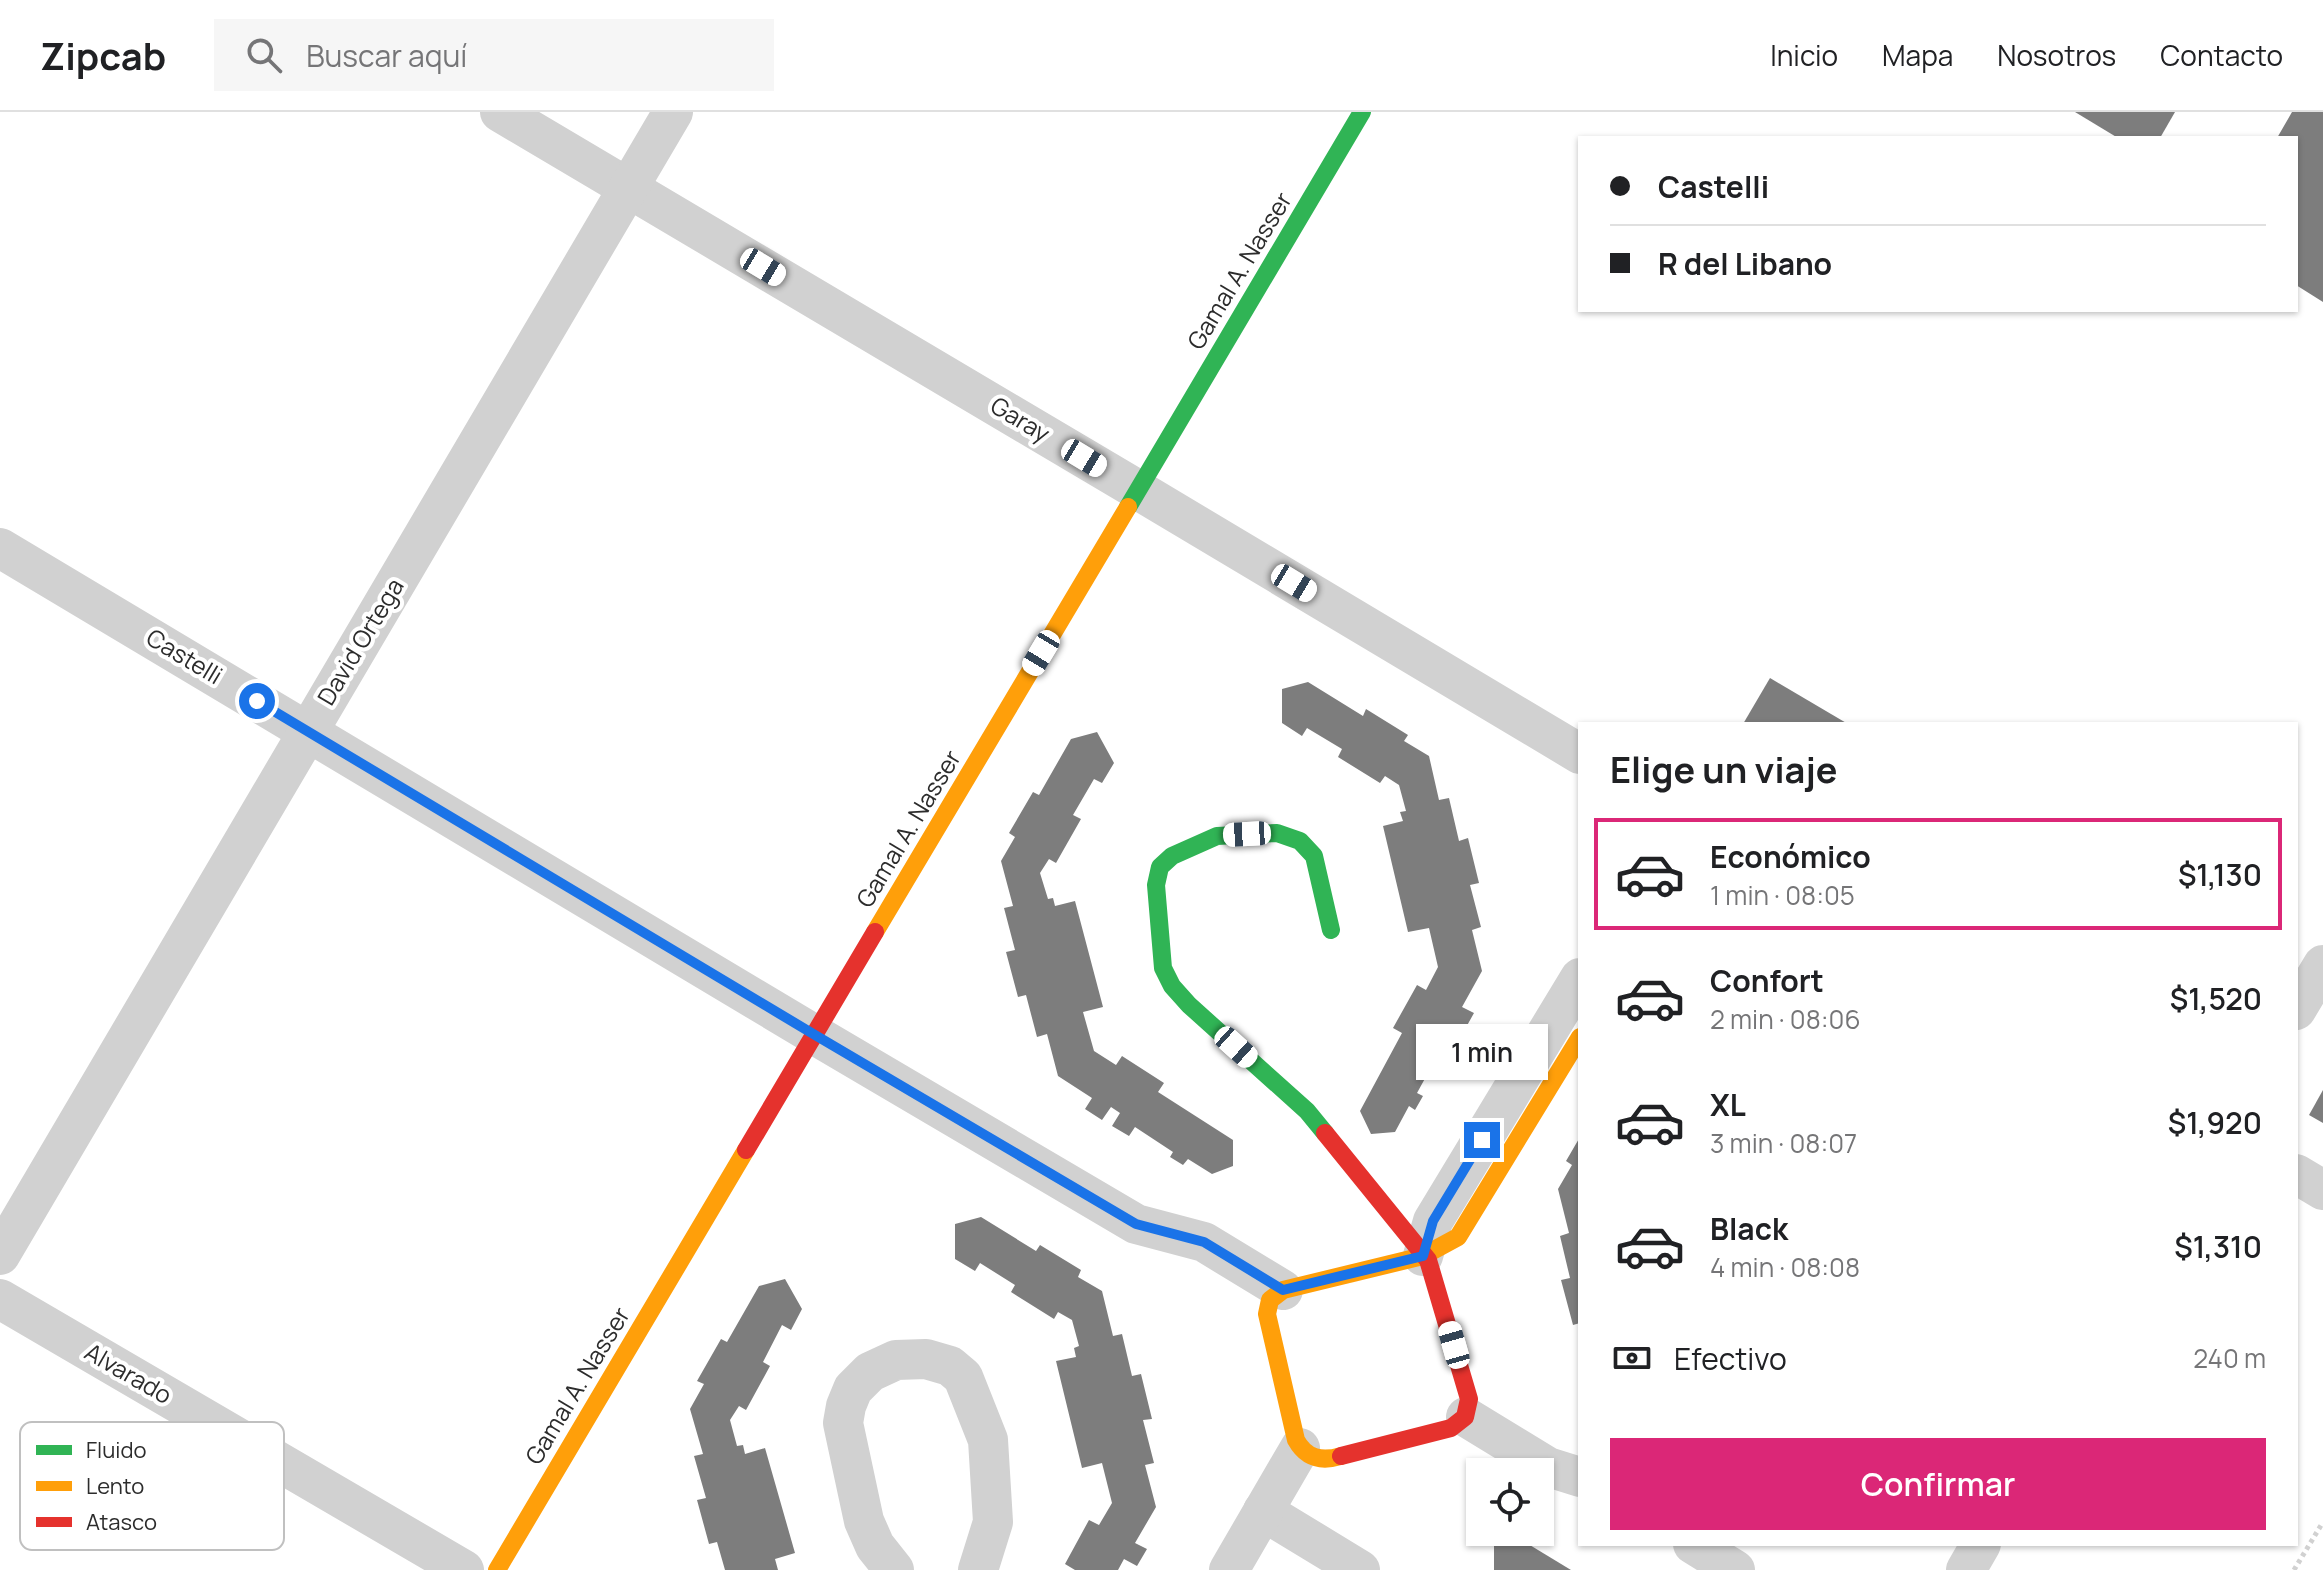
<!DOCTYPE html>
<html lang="es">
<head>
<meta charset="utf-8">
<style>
	:root { --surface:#fff; --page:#f6f6f6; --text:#202124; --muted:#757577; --line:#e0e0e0; --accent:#db2777 }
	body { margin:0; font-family:Manrope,sans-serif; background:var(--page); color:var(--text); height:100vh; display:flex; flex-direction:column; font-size:30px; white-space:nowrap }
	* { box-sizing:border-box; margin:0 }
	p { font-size:26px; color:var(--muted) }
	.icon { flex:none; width:44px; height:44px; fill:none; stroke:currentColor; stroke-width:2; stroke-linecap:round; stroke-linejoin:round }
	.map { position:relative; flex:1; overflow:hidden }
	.details { position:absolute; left:1578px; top:610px; width:720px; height:824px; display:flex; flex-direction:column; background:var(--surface); border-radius:0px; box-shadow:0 2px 6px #0004 }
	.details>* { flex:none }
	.top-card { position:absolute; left:1578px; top:24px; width:720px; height:176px; border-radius:0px; box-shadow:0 2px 6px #0004; display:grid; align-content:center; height:176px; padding:0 32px; background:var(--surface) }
	.fabs { position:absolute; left:1466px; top:1346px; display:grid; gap:16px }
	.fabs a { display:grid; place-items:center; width:88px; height:88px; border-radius:0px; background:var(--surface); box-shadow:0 2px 6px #0004; font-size:40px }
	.end { position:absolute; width:36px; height:36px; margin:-18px; border:10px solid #1a73e8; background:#fff; box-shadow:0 0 0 4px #fff }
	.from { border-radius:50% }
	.bubble { position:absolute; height:56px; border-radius:0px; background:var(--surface); box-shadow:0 2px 6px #0004; font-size:26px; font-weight:600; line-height:56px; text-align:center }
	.car { position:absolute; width:24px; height:48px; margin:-24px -12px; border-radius:10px; box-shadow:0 0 6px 2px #0007; background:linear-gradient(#fff 24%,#345 0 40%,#fff 0 76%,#345 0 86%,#fff 0) }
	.top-card b { display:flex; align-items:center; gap:28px; height:76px; font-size:30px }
	.top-card b+b { border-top:2px solid var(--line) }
	.top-card i { width:20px; height:20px; background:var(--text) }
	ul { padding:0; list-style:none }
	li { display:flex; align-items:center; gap:24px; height:112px; margin:0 16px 12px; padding:0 16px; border:4px solid transparent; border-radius:0px }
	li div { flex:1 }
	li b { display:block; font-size:30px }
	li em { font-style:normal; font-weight:600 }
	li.selected { border-color:var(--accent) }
	li>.icon { width:72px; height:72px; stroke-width:1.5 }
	h2 { padding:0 32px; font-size:36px; line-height:96px }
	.pay { display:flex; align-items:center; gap:20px; height:88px; padding:0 32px; font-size:30px }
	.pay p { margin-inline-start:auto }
	.primary-button { display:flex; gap:16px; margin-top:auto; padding:16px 32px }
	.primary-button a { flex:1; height:92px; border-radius:0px; background:var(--accent); color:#fff; font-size:32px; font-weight:600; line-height:92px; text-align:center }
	header { display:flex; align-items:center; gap:48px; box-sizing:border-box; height:112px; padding:0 40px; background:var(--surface); border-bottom:2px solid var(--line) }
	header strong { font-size:38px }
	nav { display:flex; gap:44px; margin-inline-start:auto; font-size:28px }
	.search { width:560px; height:72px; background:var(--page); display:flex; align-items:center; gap:20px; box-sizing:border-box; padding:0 28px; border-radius:0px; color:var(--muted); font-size:30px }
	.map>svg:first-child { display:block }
	.building { fill:#7d7d7d }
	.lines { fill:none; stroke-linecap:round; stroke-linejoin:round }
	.path { stroke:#d1d1d1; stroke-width:5; stroke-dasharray:4 4; stroke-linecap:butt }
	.street { stroke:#d1d1d1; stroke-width:40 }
	.fast { stroke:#30b455; stroke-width:18 }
	.slow { stroke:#ff9f0a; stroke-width:18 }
	.jam { stroke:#e5322d; stroke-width:18 }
	.route { stroke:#1a73e8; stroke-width:10 }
	.labels { text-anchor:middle; stroke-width:8; stroke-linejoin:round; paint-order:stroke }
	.street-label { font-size:24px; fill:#2c2c2c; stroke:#fff }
	.key { fill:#fff; stroke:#c0c0c0; stroke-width:2 }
	.key-label { font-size:22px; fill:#2c2c2c }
</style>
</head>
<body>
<header>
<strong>Zipcab</strong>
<div class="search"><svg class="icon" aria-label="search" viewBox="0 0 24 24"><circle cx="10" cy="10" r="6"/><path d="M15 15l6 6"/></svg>Buscar aquí</div>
<nav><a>Inicio</a><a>Mapa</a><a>Nosotros</a><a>Contacto</a></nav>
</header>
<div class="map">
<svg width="2323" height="1458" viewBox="0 0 2323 1458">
	<rect width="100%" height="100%" fill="#fff"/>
	<g class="building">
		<polygon points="2075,0 2175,0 2160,26 2118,26"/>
		<polygon points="2292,0 2323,0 2323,190 2296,173 2296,26 2277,26"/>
		<polygon points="1770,566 1848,612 1743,612"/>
		<polygon points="1308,570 1363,604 1366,597 1408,623 1404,629 1429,644 1439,688 1449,686 1459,729 1468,726 1479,771 1470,773 1481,815 1472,818 1482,859 1462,895 1474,901 1464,919 1451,912 1445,921 1458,929 1448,946 1439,941 1417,981 1423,984 1415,998 1409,994 1395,1020 1371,1022 1360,999 1402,921 1393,916 1417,873 1426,878 1438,855 1429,816 1408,820 1383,714 1403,709 1400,700 1406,699 1399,673 1385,664 1380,671 1338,645 1342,637 1307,616 1302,624 1282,611 1282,577"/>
		<polygon points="1097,620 1114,651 1102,671 1094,667 1073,703 1081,707 1056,751 1049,747 1040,761 1048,787 1053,786 1055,794 1075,789 1103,895 1083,900 1094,939 1116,953 1122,944 1164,971 1158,980 1233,1028 1233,1054 1212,1062 1188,1047 1183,1053 1170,1045 1173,1040 1135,1015 1129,1024 1112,1014 1120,1001 1111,995 1102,1008 1085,997 1092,986 1058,964 1047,922 1037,925 1026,883 1018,885 1006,840 1015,838 1004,796 1013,794 1001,749 1015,725 1009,721 1033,680 1039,683 1071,627"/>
		<polygon points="2323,978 2323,1011 2309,1003"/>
		<polygon points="1580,1025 1580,1211 1573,1213 1561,1168 1570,1166 1560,1124 1569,1121 1558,1077 1572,1053 1566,1049"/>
		<polygon points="981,1105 1036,1139 1040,1133 1081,1158 1078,1165 1102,1179 1113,1224 1122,1222 1132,1264 1141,1262 1152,1307 1143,1308 1154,1351 1145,1353 1156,1395 1135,1431 1147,1437 1137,1454 1124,1447 1118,1458 1075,1458 1065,1452 1089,1408 1099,1413 1112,1391 1102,1351 1082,1356 1056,1249 1076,1245 1074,1236 1079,1234 1072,1208 1058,1200 1054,1207 1011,1180 1015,1173 980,1151 975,1159 955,1147 955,1112"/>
		<polygon points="785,1167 802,1197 791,1218 782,1213 763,1250 770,1254 746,1298 739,1294 730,1308 737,1334 743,1333 745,1342 765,1336 795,1441 775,1447 778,1458 725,1458 717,1430 709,1432 697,1388 706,1386 694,1344 703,1342 690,1297 704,1272 697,1269 721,1227 727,1230 759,1174"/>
		<polygon points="1520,1427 1571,1458 1494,1458 1494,1433"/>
	</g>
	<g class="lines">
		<polyline class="path" points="2294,1458 2323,1410"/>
		<g class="street">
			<polyline points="500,0 1138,378 1580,642"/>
			<polyline points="0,436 815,923 1136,1112 1204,1130 1283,1178"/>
			<polyline points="2296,898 2323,853"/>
			<polyline points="2296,1062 2323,1078"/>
			<polyline points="0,1143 673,0"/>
			<polyline points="1423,1144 1433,1109 1580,866"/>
			<polyline points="0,1187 464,1458"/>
			<polyline points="1466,1305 1548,1355 1580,1365"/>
			<polyline points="1263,1399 1360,1458"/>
			<polyline points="1693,1432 1735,1458"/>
			<polyline points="894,1458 875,1434 864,1409 843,1311 846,1294 853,1277 870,1260 896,1248 926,1247 950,1254 963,1265 988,1328 993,1410 978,1458"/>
			<polyline points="1229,1458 1300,1336"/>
			<polyline points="1966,1458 1981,1432"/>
		</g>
		<g class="fast">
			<polyline points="1128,395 1362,0"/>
			<polyline points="1325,1021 1307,999 1189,893 1172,874 1163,856 1156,773 1160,755 1172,744 1217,724 1277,721 1300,729 1314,744 1331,818"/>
		</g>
		<g class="slow">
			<polyline points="875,820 1128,395"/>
			<path d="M1341 1344C1321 1350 1306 1346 1296 1328L1267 1202 1270 1188 1283 1178 1423 1144 1458 1125 1580 925"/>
			<polyline points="497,1458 746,1038"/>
		</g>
		<g class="jam">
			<polyline points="1325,1021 1428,1148 1469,1287 1465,1305 1451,1316 1341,1344"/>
			<polyline points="746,1038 875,820"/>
		</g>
	</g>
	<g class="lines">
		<polyline class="route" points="257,589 815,923 1136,1112 1204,1130 1283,1178 1423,1144 1433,1109 1482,1028"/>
	</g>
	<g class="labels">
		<g class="street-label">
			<text transform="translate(1240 159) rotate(-59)" y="8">Gamal A. Nasser</text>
			<text transform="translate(1020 308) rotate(31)" y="8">Garay</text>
			<text transform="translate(361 530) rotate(-59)" y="8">David Ortega</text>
			<text transform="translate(184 545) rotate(31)" y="8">Castelli</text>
			<text transform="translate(909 717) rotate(-59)" y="8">Gamal A. Nasser</text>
			<text transform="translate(128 1262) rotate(30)" y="8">Alvarado</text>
			<text transform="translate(578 1274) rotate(-59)" y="8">Gamal A. Nasser</text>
		</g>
	</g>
	<rect x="20" y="1310" width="264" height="128" rx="12" class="key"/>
	<rect x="36" y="1333" width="36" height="10" fill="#30b455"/>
	<rect x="36" y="1369" width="36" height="10" fill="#ff9f0a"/>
	<rect x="36" y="1405" width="36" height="10" fill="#e5322d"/>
	<g class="key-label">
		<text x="86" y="1346">Fluido</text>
		<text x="86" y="1382">Lento</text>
		<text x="86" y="1418">Atasco</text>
	</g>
</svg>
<div class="fabs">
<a><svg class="icon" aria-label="locate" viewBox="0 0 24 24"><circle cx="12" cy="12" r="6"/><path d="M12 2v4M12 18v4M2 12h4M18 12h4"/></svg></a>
</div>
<i class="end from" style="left:257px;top:589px"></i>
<i class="end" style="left:1482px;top:1028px"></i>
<div class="bubble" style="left:1416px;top:912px;width:132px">1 min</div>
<i class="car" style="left:763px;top:155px;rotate:121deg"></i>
<i class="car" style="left:1084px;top:346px;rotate:121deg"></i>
<i class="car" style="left:1294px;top:471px;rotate:121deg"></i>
<i class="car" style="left:1041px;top:541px;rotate:211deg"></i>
<i class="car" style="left:1247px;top:722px;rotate:267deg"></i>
<i class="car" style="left:1236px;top:935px;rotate:132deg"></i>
<i class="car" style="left:1454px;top:1233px;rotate:344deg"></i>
<div class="top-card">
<b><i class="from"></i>Castelli</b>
<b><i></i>R del Libano</b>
</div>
<section class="details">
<h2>Elige un viaje</h2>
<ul>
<li class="selected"><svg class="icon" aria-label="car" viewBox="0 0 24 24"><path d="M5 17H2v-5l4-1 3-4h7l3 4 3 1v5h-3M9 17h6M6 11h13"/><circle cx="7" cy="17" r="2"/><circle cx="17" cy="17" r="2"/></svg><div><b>Económico</b><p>1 min · 08:05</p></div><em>$1,130</em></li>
<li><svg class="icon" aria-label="car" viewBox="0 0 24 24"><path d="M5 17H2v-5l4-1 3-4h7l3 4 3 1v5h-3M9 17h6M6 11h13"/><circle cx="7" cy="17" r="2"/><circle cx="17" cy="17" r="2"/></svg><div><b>Confort</b><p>2 min · 08:06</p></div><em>$1,520</em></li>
<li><svg class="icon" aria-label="car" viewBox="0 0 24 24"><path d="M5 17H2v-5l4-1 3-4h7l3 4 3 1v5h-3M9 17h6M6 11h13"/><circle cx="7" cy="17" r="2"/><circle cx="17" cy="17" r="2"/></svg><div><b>XL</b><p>3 min · 08:07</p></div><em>$1,920</em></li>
<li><svg class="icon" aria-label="car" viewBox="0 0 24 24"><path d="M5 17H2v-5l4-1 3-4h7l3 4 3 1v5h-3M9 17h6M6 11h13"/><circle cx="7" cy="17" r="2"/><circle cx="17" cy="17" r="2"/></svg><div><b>Black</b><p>4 min · 08:08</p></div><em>$1,310</em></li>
</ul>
<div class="pay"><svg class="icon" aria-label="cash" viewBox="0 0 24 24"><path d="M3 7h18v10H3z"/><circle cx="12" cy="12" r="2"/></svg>Efectivo<p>240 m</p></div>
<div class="primary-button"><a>Confirmar</a></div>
</section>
</div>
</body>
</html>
